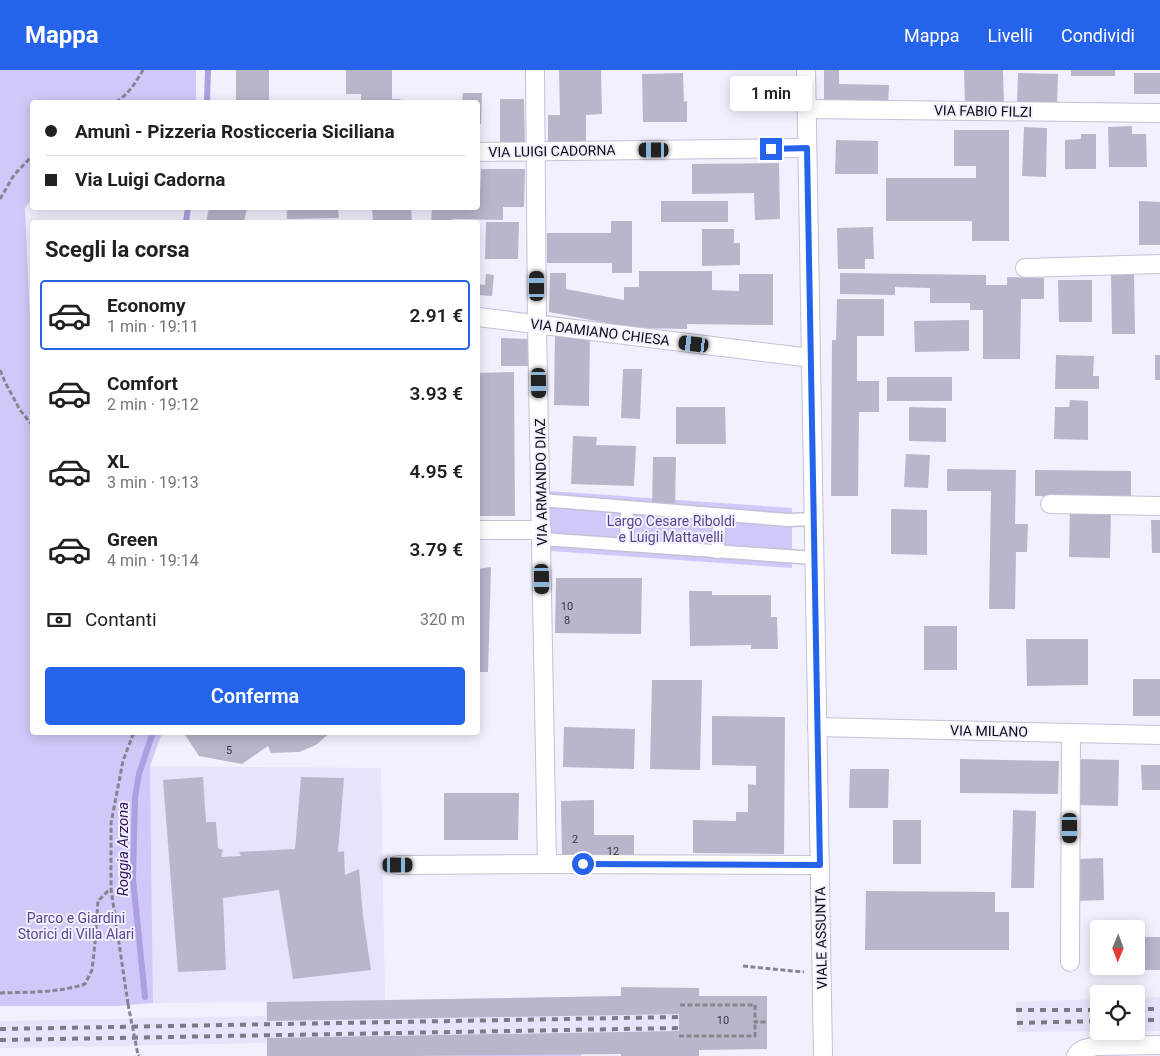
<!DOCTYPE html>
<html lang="it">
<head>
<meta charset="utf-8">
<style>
	:root { --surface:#fff; --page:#f2f2f2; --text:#202124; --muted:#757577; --line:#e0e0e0; --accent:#2563eb }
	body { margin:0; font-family:Roboto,sans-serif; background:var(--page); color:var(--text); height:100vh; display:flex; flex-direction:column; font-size:19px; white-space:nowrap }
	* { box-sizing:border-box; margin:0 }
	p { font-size:16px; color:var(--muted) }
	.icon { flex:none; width:28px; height:28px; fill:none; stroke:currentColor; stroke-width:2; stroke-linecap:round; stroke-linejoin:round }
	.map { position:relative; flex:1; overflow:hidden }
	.drawer { position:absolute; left:30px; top:150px; width:450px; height:515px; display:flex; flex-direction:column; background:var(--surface); border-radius:5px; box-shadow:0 2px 12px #0003 }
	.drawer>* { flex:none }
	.hud { position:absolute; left:30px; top:30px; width:450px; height:110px; border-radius:5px; box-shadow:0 2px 12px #0003; display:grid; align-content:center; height:110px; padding:0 15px; background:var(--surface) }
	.needle { width:32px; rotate:181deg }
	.buttons { position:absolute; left:1090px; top:850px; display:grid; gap:10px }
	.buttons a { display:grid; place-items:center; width:55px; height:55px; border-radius:5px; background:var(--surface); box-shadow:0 2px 12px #0003; font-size:25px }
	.end { position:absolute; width:22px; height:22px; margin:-11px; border:6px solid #2563eb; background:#fff; box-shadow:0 0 0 2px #fff }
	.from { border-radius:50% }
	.bubble { position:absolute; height:35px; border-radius:5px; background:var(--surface); box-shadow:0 2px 12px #0003; font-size:16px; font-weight:600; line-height:35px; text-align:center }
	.car { position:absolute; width:15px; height:30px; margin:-15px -8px; border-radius:6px; box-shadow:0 0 4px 1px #0007; background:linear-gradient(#222 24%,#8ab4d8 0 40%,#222 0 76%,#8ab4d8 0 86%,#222 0) }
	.hud b { display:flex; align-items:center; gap:18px; height:48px; font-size:19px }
	.hud b+b { border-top:1px solid var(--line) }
	.hud i { width:12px; height:12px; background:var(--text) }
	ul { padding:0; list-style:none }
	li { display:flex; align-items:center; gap:15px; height:70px; margin:0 10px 8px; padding:0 5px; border:2px solid transparent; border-radius:5px }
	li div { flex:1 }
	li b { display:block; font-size:19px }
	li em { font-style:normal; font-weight:600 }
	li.active { border-color:var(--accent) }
	li>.icon { width:45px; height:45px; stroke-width:1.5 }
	h2 { padding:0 15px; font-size:22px; line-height:60px }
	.pay { display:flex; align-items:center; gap:12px; height:55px; padding:0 15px; font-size:19px }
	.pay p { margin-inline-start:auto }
	.cta { display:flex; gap:10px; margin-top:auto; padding:10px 15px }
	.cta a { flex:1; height:58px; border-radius:5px; background:var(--accent); color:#fff; font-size:20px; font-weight:600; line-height:58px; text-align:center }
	header { display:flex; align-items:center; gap:30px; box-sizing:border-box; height:70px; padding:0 25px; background:var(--accent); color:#fff }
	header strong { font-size:24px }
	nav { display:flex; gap:28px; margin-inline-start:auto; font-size:18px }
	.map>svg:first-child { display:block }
	.built { fill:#e7e3fb }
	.green { fill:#d1c8fa }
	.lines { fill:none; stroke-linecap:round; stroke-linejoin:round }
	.stream { stroke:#ad9fe0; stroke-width:6 }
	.building { fill:#b9b5cb }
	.pedestrian-casing { stroke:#c4c0d6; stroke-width:15 }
	.minor-casing { stroke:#c4c0d6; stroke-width:20 }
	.path { stroke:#85848f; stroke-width:3; stroke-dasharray:5 2.5; stroke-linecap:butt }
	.pedestrian { stroke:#fff; stroke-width:12 }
	.minor { stroke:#fff; stroke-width:18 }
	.rail { stroke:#7b7a84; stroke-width:4; stroke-dasharray:6 6; stroke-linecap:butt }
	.path-bridge { stroke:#85848f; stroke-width:3; stroke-dasharray:5 2.5; stroke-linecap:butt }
	.route { stroke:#2563eb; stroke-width:6 }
	.labels { text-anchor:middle; stroke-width:4; stroke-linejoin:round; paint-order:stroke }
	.number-label { font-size:11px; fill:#373640 }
	.street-label { font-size:14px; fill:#0c0b12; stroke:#f2f0fe }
	.park-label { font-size:14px; fill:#5a4592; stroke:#f2f0fe }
	.water-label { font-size:15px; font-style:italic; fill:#2f145f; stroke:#f2f0fe }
</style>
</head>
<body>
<header>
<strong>Mappa</strong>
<nav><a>Mappa</a><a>Livelli</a><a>Condividi</a></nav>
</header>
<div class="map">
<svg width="1160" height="986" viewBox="0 0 1160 986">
	<rect width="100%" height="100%" fill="#f2f0fe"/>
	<g class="built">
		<polygon points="150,696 381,698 385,930 621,926 679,931 679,979 414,986 267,986 266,973 0,978 0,951 266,946 266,932 153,933"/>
		<polygon points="1160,927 1160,961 1136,961 1136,928"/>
		<polygon points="1099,929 1099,961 1017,962 1016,932"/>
	</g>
	<g class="green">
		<polygon points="0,0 196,0 196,32 32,32 32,128 25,138 32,293 32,662 162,663 150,696 153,933 117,936 0,936"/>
		<polygon points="550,421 792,438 792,498 550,481"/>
		<polygon points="581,984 581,986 414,986"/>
	</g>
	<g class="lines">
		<g class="stream">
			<polyline points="207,32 208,0"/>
			<polyline points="186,152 188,138"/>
			<polyline points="145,927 133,809 135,727 139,704 153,662"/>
		</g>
	</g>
	<g class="building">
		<rect x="236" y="0" width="33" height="32"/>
		<polygon points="346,0 392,0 392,29 401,29 401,32 361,32 361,24 346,24"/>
		<polygon points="559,0 601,0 602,44 586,45 586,71 548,72 548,45 560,45"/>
		<polygon points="824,0 839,0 839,14 889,15 888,37 824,36"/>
		<polygon points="964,0 1003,0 1004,36 965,37"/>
		<rect x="1071" y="0" width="44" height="6"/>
		<polygon points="683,3 684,32 687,31 687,52 643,52 642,4"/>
		<polygon points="1018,3 1058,4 1057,35 1017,34"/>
		<rect x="1134" y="3" width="26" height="21"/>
		<polygon points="463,23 482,23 481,54 478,54 478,32 462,32"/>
		<polygon points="500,29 524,29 525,75 500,75"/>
		<polygon points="1132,56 1132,64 1146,64 1147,97 1109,97 1108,57"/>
		<polygon points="1024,57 1047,58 1046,107 1022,106"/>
		<polygon points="954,60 1009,60 1009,171 972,171 972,151 886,151 886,108 976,108 976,96 954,96"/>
		<polygon points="1081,64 1096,64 1096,99 1065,99 1065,70 1081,69"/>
		<polygon points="836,70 878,71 878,104 835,104"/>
		<polygon points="779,93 780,149 755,150 754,123 692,124 692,94"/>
		<polygon points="481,99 525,99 524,137 503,137 503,150 452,149 452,152 431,152 432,138 478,138 478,123 480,123"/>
		<rect x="661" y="131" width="67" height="21"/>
		<polygon points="1139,131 1160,132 1160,175 1139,175"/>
		<polygon points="209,138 247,138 244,152 206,152"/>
		<polygon points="287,138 338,138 339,148 287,149"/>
		<polygon points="372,138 411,138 412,152 373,152"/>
		<polygon points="611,151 632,151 632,203 612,203 612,193 547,193 547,163 611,163"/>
		<polygon points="486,152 519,152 518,189 485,189"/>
		<polygon points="873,157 874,189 865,189 865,199 838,199 837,158"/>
		<polygon points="702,159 734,159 734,173 740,173 740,195 702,196"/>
		<polygon points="639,201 712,201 712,220 739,221 739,204 773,204 773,255 687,254 687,259 633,258 549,242 550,203 566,203 566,219 624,230 624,217 639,217"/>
		<polygon points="840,203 986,205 986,215 1007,215 1007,207 1044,208 1044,229 1021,229 1020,289 983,289 983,240 970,240 970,233 930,233 930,218 895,217 895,225 840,224"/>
		<polygon points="486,204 494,205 492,226 478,225 478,214 485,215"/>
		<polygon points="1111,204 1134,204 1135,264 1112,264"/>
		<polygon points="1058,210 1092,210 1092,252 1059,252"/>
		<polygon points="837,229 884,229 884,266 857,266 857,311 879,311 879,342 859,342 858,426 831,426 832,270 836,270"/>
		<polygon points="969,250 969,281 915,282 914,251"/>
		<polygon points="555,263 590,264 589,336 554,335"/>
		<polygon points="501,268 529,269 528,296 501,296"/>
		<polygon points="1056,285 1094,286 1093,306 1099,306 1099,319 1055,319"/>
		<rect x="1155" y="285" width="5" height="25"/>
		<polygon points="623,299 642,299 640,349 621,348"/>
		<polygon points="514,302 515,446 479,446 478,303"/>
		<rect x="887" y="307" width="65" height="24"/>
		<polygon points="1070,330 1088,331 1088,370 1054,369 1055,337 1069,337"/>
		<polygon points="676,337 725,337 726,374 676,374"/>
		<polygon points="909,337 946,338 946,372 909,371"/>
		<polygon points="573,366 597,367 596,375 636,376 634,416 571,414"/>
		<polygon points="906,384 930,385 928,418 904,417"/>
		<polygon points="653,387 676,387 675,437 652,436"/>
		<polygon points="947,399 1016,400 1015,454 1028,454 1027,482 1016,482 1015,539 989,539 991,421 947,421"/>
		<polygon points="1035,400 1131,401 1131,427 1035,426"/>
		<polygon points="1070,436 1111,437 1110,488 1069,487"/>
		<polygon points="891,439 927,440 927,485 891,484"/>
		<polygon points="1151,450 1160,450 1160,483 1152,483"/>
		<polygon points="491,497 488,602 478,602 478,499"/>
		<polygon points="556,508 642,508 641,564 555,563"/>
		<polygon points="689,521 712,521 712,525 771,525 771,547 777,547 778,579 751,579 751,575 690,576"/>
		<rect x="924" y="556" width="33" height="44"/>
		<polygon points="1026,569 1088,569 1088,615 1027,616"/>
		<rect x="1133" y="609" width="27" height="37"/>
		<polygon points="652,610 702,610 700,700 650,699"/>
		<polygon points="712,646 785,647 784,784 693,783 693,750 736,751 736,742 748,742 748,714 756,715 756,696 712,695"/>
		<polygon points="564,657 635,659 634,699 563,697"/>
		<polygon points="183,662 331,662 316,675 299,682 271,683 268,676 242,694 199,686"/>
		<polygon points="960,689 1059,691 1058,724 960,723"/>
		<polygon points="1077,689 1119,690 1118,736 1076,735"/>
		<polygon points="1141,695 1160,695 1160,720 1142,720"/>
		<polygon points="850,699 889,699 888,738 849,738"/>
		<polygon points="203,707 206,752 216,752 218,778 223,780 221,787 241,786 239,782 295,779 301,707 344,708 338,782 344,781 345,805 359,799 363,846 371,900 293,909 279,820 223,828 226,900 178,902 163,710"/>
		<polygon points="444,723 519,723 518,770 444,770"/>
		<polygon points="594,730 594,765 634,765 634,788 562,789 561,731"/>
		<polygon points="1013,740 1036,741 1034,818 1011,818"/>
		<rect x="893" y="750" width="28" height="44"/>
		<polygon points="1103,788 1104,830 1079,831 1078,789"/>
		<polygon points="866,821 995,822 995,842 1009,842 1009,880 865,880"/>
		<polygon points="1136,867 1160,867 1160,900 1115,900 1115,896 1136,896"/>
		<polygon points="621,917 699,918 699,926 767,926 767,979 699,980 699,986 621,986 621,984 414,986 267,986 267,968 679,961 679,944 267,951 267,932 621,926"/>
	</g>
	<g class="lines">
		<g class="pedestrian-casing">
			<g id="pedestrian">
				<polyline points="541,430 788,450 814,449"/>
				<polyline points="542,469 814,488"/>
				<polyline points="626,475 627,437"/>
				<polyline points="717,482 720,445"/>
			</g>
		</g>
		<g class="minor-casing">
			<g id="minor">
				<polyline points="535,0 537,254 547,794"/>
				<polyline points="806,0 823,986"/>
				<polyline points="806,39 1160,43"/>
				<polyline points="478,82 807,78"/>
				<polyline points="1025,198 1160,194"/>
				<polyline points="478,247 811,288"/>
				<polyline points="1050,434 1160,436"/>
				<polyline points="478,460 542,460"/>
				<polyline points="817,657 1160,665"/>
				<polyline points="398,795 547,794 820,795"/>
				<polyline points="1070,892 1071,663"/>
				<polyline points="1076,986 1079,982 1084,979 1096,976 1160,975"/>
			</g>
		</g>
		<g class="path">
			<path d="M116 32C128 25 136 12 143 0"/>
			<polyline points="0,129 14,105 32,86"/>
			<polyline points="0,300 5,312 20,340 32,355"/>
			<polyline points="743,896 804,902"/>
			<path d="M0 923C29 922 58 923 85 914L92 900 95 873 98 831 110 819"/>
			<polyline points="128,934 111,819 111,753 123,691 134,662"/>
			<polyline points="680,935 755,935 755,952 767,952"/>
			<polyline points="679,966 755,966 755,952"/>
			<polyline points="138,985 139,986"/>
		</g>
		<use href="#pedestrian" class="pedestrian"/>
		<use href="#minor" class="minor"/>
		<g class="rail">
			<polyline points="1136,939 1160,939"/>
			<polyline points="1016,940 1099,940"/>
			<polyline points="1136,950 1160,950"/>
			<polyline points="1017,953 1099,951"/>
			<polyline points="0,959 679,947"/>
			<polyline points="0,970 679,958"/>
		</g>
		<polyline class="path-bridge" points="128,934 138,985"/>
	</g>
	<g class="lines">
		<polyline class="route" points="583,794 820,795 807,78 771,79"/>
	</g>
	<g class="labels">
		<g class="number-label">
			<text x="567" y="540">10</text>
			<text x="567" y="554">8</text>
			<text x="229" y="684">5</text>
			<text x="575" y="773">2</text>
			<text x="613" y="785">12</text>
			<text x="723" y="954">10</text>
		</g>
		<g class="street-label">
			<text transform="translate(983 41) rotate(1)" y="5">VIA FABIO FILZI</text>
			<text transform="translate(552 81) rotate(-1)" y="5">VIA LUIGI CADORNA</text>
			<text transform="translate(600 262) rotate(7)" y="5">VIA DAMIANO CHIESA</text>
			<text transform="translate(541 412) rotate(-91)" y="5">VIA ARMANDO DIAZ</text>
			<text transform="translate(989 661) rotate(1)" y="5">VIA MILANO</text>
			<text transform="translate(821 868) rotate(-91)" y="5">VIALE ASSUNTA</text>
		</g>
		<g class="park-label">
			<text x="671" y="456">Largo Cesare Riboldi<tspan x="671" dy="16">e Luigi Mattavelli</tspan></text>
			<text x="76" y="853">Parco e Giardini<tspan x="76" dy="16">Storici di Villa Alari</tspan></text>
		</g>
		<g class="water-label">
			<text transform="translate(123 779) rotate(-90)" y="5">Roggia Arzona</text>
		</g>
	</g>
</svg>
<div class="buttons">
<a><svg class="needle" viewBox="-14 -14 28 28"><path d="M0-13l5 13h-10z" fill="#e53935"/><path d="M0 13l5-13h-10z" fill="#757577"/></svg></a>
<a><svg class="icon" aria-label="locate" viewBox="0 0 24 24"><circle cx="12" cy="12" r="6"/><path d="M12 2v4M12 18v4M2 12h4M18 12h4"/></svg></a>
</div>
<i class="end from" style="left:583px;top:794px"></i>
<i class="end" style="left:771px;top:79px"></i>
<div class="bubble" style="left:730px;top:6px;width:82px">1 min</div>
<i class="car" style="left:654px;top:80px;rotate:270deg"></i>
<i class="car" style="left:537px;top:216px;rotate:0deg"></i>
<i class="car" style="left:694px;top:274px;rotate:277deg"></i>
<i class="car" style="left:539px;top:313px;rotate:179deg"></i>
<i class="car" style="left:542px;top:509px;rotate:179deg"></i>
<i class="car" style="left:1070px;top:758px;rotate:180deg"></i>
<i class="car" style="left:398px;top:795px;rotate:90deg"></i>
<div class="hud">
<b><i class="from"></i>Amunì - Pizzeria Rosticceria Siciliana</b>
<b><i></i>Via Luigi Cadorna</b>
</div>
<section class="drawer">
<h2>Scegli la corsa</h2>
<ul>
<li class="active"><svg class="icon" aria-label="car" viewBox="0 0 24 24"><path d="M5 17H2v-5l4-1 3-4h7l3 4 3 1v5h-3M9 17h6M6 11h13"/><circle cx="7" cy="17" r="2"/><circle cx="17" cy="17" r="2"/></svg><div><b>Economy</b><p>1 min · 19:11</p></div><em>2.91 €</em></li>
<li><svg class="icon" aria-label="car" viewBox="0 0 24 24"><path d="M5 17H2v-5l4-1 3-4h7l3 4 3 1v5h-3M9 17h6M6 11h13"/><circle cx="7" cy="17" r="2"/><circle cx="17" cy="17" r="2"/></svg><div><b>Comfort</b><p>2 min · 19:12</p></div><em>3.93 €</em></li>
<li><svg class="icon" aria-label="car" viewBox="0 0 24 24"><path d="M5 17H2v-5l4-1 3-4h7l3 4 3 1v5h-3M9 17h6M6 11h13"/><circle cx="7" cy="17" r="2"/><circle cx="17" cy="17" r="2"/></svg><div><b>XL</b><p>3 min · 19:13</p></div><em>4.95 €</em></li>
<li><svg class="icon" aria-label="car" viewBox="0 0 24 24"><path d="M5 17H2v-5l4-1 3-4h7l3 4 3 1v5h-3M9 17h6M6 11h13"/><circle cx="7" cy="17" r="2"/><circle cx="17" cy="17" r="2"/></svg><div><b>Green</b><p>4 min · 19:14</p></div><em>3.79 €</em></li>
</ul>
<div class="pay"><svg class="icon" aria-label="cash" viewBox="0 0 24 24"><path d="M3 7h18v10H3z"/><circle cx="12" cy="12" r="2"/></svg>Contanti<p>320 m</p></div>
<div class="cta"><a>Conferma</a></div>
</section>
</div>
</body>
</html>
